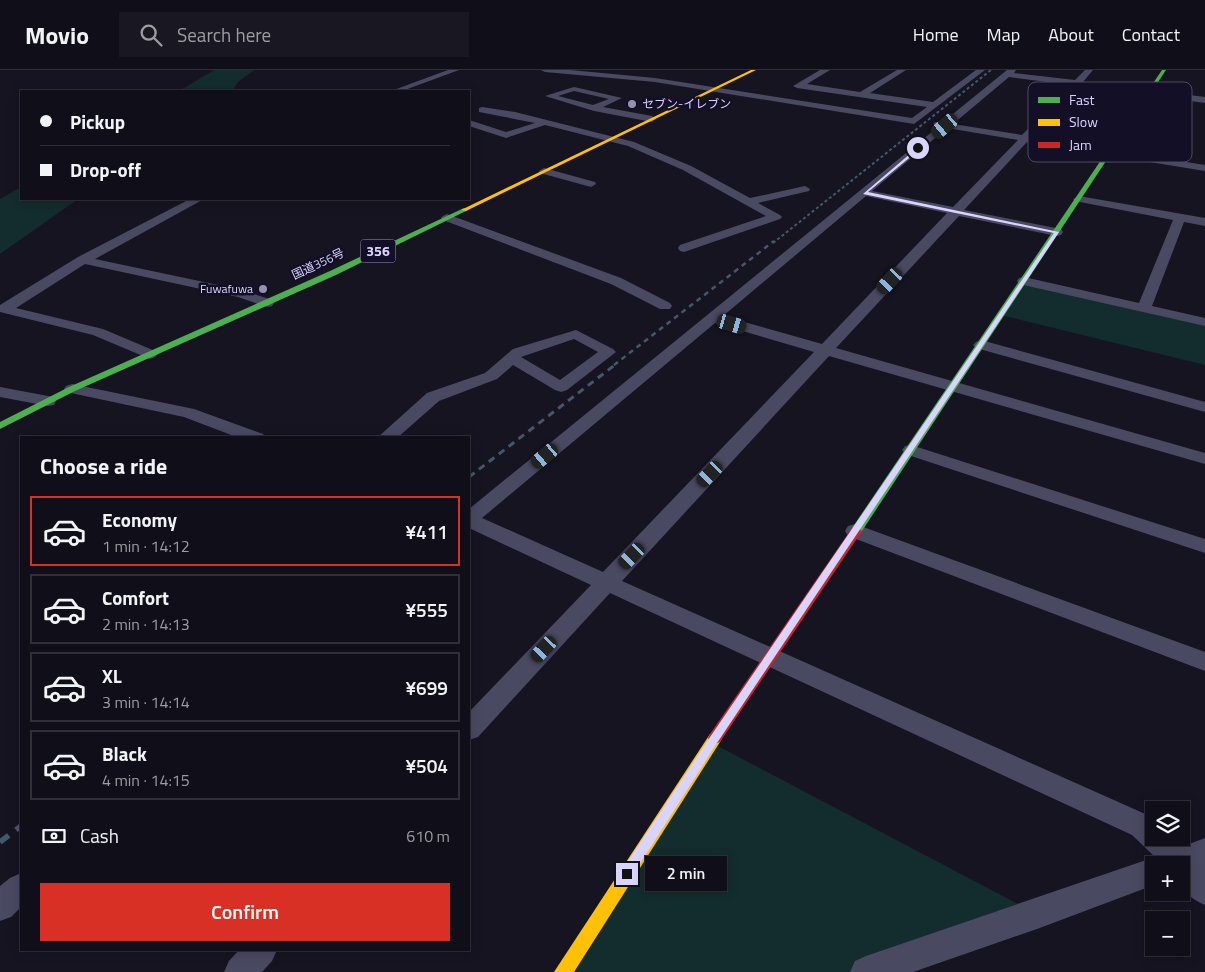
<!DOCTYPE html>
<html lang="en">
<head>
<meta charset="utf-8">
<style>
	:root { --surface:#100f19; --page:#191822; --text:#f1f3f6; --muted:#9c9ca2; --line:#302f38; --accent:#d93025 }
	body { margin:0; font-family:"Titillium Web","Noto Sans JP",sans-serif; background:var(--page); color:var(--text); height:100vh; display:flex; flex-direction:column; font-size:19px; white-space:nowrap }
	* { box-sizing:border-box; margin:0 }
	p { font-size:16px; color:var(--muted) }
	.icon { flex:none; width:28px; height:28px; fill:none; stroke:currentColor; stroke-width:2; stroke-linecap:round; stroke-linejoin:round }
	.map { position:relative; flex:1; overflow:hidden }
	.panel { position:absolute; left:20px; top:366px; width:450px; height:515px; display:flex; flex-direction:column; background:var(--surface); border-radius:0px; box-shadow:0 2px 12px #0003,0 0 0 1px var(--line) }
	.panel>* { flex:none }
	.hud { position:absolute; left:20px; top:20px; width:450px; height:110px; border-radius:0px; box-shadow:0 2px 12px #0003,0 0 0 1px var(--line); display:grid; align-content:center; height:110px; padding:0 20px; background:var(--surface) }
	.fabs { position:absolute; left:1145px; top:731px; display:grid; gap:10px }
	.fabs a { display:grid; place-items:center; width:45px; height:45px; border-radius:0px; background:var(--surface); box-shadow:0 2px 12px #0003,0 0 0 1px var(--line); font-size:25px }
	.end { position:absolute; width:22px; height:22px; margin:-11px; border:6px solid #d9d4ff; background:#111; box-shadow:0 0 0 2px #111 }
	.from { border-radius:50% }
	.bubble { position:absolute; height:35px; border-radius:0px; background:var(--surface); box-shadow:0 2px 12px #0003,0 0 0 1px var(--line); font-size:16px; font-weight:600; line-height:35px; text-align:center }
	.car { position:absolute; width:15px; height:30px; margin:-15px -8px; border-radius:6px; box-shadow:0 0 4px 1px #0007; background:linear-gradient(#222 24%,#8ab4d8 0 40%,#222 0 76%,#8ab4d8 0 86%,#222 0) }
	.hud b { display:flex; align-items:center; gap:18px; height:48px; font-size:19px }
	.hud b+b { border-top:1px solid var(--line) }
	.hud i { width:12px; height:12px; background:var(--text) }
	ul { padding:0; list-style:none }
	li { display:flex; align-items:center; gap:15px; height:70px; margin:0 10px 8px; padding:0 10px; border:2px solid var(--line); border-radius:0px }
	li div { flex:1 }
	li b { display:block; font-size:19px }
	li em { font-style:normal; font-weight:600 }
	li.active { border-color:var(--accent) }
	li>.icon { width:45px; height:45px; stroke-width:1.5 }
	h2 { padding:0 20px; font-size:22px; line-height:60px }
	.pay { display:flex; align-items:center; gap:12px; height:55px; padding:0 20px; font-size:19px }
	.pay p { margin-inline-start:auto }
	.action { display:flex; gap:10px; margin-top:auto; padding:10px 20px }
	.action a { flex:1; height:58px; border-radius:0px; background:var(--accent); color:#fff; font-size:20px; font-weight:600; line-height:58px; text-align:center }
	header { display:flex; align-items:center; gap:30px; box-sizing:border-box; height:70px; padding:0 25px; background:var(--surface); border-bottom:1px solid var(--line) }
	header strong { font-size:24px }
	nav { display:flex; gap:28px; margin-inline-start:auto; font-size:18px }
	.search { width:350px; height:45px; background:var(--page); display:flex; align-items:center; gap:12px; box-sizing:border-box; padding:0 18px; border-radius:0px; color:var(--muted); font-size:19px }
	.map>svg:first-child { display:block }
	.green { fill:#132c2d }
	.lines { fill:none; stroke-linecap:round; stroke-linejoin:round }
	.street { fill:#4a4962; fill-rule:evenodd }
	.fast { fill:#4caf50; fill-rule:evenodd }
	.slow { fill:#ffc107; fill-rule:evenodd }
	.jam { fill:#c62828; fill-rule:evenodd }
	.rail-far3 { stroke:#43596b; stroke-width:2; stroke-dasharray:3 2.5; stroke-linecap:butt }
	.rail-far2 { stroke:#43596b; stroke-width:2.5; stroke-dasharray:5 4.5; stroke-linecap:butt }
	.rail-far1 { stroke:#43596b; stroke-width:3; stroke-dasharray:7 5.5; stroke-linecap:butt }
	.rail { stroke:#43596b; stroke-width:5.5; stroke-dasharray:11 9; stroke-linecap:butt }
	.route { fill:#d9d4ff }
	.poi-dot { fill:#9591b1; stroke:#130f26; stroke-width:2 }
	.labels { text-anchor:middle; stroke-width:5; stroke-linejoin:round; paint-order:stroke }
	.far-poi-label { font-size:12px; fill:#d9d4ff; stroke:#130f26; text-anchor:start }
	.far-street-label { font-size:12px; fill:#d9d4ff; stroke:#130f26 }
	.shield { fill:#130f26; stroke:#9e99be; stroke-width:1 }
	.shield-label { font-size:14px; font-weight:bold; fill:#d9d4ff }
	.key { fill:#130f26; stroke:#4e4a67; stroke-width:1 }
	.key-label { font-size:14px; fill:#d9d4ff }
</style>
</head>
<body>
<header>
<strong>Movio</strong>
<div class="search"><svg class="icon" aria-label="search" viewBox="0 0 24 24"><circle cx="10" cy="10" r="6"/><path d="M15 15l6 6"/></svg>Search here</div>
<nav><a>Home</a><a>Map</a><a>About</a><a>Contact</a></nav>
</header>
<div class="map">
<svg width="1205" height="902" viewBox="0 0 1205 902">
	<rect width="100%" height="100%" fill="#161421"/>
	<g class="green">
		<polygon points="214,0 254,0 238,12 232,21 179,21"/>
		<polygon points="21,117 21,129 78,129 0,184 0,129"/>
		<polygon points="1024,211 1205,252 1205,295 1001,245"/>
		<polygon points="712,673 1037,844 866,902 563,902"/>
	</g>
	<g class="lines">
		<g class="street">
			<polygon points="448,0 459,0 402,21 391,21"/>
			<polygon points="541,0 570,0 655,8 912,48 927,37 797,18 793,16 820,0 830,0 807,14 860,22 897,0 906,0 870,23 933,32 976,0 985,0 914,54 655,12 545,2"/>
			<path d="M1007 0H1016L1014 3 1075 10 1085 0H1093L1083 12 1205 27V33L1079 16 1032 67 1205 95V101L1027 72 964 140 1061 159 1063 162 1061 165 1057 166 959 146 836 278 1205 383V394L829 286 622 511 1152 747 1154 748V768H1174L1184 776 1205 768V835C1184 826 1181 816 1181 795H1154V815L1037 859 913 902H850L855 891 866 886 1155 787 1132 765 610 523 478 667 469 670V642L591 515 469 458V439L938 57 933 54 935 52H943ZM1009 7 1071 15 1022 65 953 54ZM947 58 1018 70 953 137 872 121ZM866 126 947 143 822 274 723 246ZM715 253 814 282 603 502 482 448Z"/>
			<path d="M574 17 622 28 603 37 652 46 656 49 652 52 594 41 545 26ZM574 21 609 29 593 35 558 26Z"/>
			<polygon points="482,37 515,42 634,72 691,96 750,128 805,116 810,119 809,121 758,133 780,145 782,147 780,149 684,182 680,181 678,178 680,175 766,146 683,100 628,76 545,55 506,68 469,56 469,50 506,62 535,53 479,42 479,38"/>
			<polygon points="544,98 595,112 596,114 591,117 540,103 539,101"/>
			<polygon points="1079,126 1205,148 1205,156 1184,152 1152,236 1205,248 1205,256 1019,214 1017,211 1019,208 1024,207 1139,233 1173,150 1075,131 1073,129"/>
			<polygon points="190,129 204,129 95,189 242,220 272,230 274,233 272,236 267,237 238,227 85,194 16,238 103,259 155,281 158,284 155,287 150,289 93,265 0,242 0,235 78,187"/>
			<polygon points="447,144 621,208 670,233 672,236 670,239 660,239 611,214 443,150 441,148 443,146"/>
			<path d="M576 260 613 279 616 282 567 320 561 322 555 320 513 295 497 309 439 331 397 368H377L427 323 485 303 513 279ZM574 269 598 282 560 310 521 287Z"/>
			<polygon points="981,270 1205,332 1205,342 976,278 973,275 976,272"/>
			<polygon points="72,314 194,339 263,364 266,368 239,368 184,347 66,322 64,319 66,316"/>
			<polygon points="0,317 48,326 54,327 56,331 54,335 48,336 0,327"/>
			<polygon points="911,375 1205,469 1205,483 905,384 902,380 905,376"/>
			<polygon points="855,454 1205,582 1205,601 848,466 845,461 848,456"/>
			<polygon points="21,803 21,837 11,847 0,851 0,816 10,808"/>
			<polygon points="239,880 277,880 272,891 262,902 224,902 229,891"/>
		</g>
		<g class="fast">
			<polygon points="1162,0 1166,0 860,464 852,464 850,461 852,458"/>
			<polygon points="464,138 467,140 466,141 336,205 75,321 0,359 0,352 69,317 330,201"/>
		</g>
		<g class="slow">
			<polygon points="751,0 756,0 466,141 461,140"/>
			<polygon points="715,662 720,664 722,668 720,672 574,902 554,902 710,664"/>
		</g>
		<polygon class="jam" points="856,457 862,461 720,672 715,674 710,672 708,668 710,664 852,458"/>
		<polyline class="rail-far3" points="773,173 991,0"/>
		<polyline class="rail-far2" points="614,295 774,171"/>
		<polyline class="rail-far1" points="469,407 616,294"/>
		<polyline class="rail" points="0,772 21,756"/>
	</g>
	<polygon class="route" points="918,77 920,79 868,122 1059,162 715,676 631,808 627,810 622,808 621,804 622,800 708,670 1054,163 863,124"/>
	<g class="poi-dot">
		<circle cx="632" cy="34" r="5"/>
		<circle cx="263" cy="219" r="5"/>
	</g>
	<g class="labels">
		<g class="far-poi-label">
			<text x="642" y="38">セブン-イレブン</text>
			<text x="253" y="223" text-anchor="end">Fuwafuwa</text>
		</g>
		<g class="far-street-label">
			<text transform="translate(318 194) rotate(-25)" y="4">国道356号</text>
		</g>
		<rect class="shield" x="360.5" y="169.5" width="35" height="23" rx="4"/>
		<g class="shield-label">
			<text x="378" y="186">356</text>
		</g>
	</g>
	<rect x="1028" y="12" width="164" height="80" rx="8" class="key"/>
	<rect x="1038" y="27" width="22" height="6" fill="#4caf50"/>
	<rect x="1038" y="49" width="22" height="7" fill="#ffc107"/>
	<rect x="1038" y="72" width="22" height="6" fill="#c62828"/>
	<g class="key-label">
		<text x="1069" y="35">Fast</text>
		<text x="1069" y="57">Slow</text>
		<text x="1069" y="80">Jam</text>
	</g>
</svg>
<div class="fabs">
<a><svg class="icon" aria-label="layers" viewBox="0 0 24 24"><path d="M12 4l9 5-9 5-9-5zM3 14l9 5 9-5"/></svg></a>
<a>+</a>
<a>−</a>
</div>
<i class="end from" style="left:918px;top:78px"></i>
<i class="end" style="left:627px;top:804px"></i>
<div class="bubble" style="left:645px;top:786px;width:82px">2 min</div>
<i class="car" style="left:945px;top:56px;rotate:230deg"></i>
<i class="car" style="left:890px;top:211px;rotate:223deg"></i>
<i class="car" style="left:732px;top:254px;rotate:106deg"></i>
<i class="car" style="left:545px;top:386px;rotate:230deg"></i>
<i class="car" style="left:710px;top:404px;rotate:224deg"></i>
<i class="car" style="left:632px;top:486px;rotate:224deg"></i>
<i class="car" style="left:544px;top:579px;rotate:223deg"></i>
<div class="hud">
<b><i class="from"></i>Pickup</b>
<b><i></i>Drop-off</b>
</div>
<section class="panel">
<h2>Choose a ride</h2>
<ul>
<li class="active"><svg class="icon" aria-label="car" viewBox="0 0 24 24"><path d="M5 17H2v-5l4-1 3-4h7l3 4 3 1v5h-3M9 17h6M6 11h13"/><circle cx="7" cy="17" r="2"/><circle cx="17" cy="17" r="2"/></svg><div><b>Economy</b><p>1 min · 14:12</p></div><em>¥411</em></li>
<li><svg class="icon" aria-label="car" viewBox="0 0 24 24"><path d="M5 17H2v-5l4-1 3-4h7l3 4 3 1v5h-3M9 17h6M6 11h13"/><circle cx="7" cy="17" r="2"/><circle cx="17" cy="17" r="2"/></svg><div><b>Comfort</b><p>2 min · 14:13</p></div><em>¥555</em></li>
<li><svg class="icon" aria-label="car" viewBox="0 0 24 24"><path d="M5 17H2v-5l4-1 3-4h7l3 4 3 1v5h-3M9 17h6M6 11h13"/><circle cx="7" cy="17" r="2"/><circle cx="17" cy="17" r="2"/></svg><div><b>XL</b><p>3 min · 14:14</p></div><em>¥699</em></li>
<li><svg class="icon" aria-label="car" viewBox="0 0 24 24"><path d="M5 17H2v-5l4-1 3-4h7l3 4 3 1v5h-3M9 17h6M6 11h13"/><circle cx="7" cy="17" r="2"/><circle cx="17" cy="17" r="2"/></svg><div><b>Black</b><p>4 min · 14:15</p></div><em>¥504</em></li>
</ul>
<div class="pay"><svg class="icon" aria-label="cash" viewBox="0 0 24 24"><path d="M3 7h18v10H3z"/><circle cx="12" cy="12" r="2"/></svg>Cash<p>610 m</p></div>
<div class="action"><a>Confirm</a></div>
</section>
</div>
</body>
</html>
